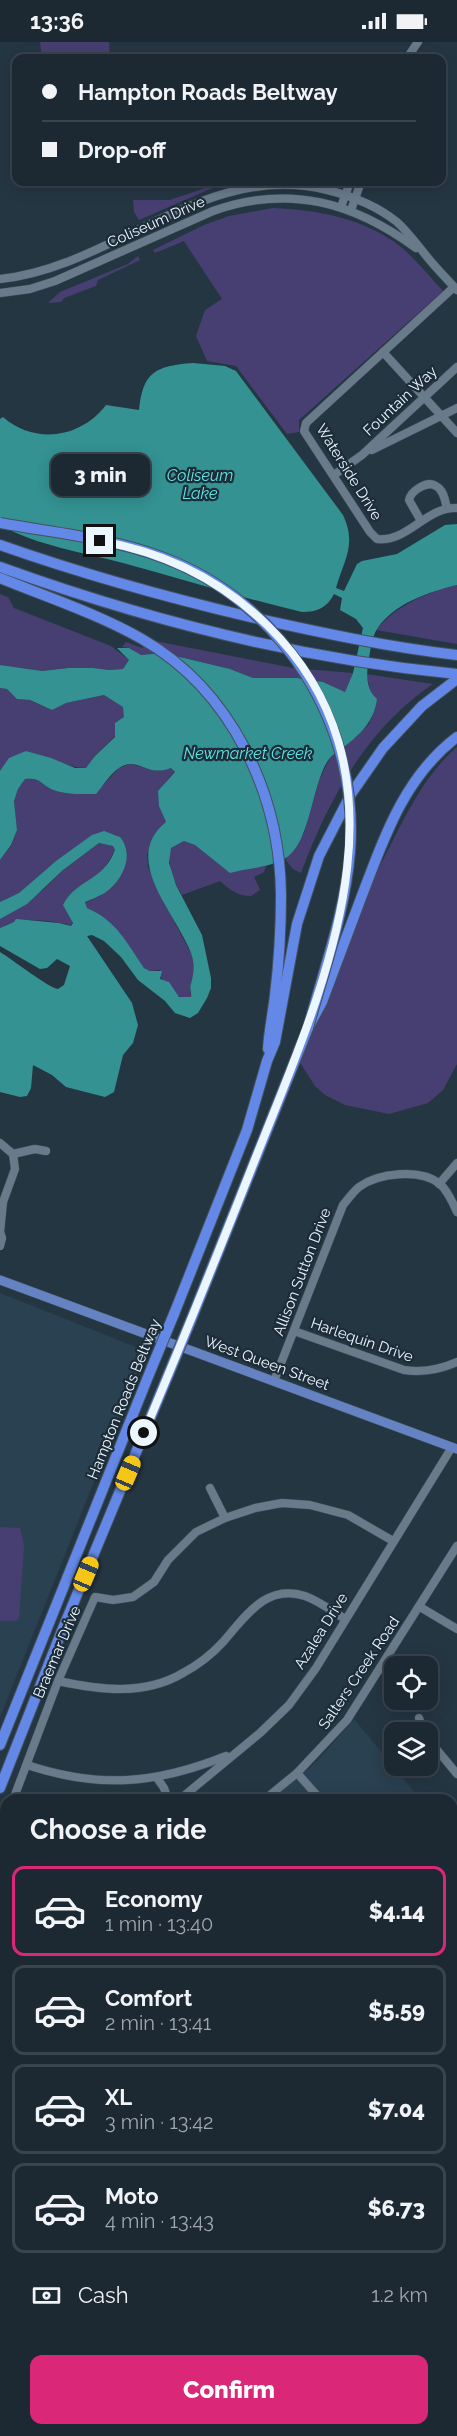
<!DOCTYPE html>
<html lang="en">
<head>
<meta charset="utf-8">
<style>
	:root { --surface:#1c2832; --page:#25303a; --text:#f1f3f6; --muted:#a0a6ac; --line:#3a444d; --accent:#db2777 }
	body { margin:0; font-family:Raleway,sans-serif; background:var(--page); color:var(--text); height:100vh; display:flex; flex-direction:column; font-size:22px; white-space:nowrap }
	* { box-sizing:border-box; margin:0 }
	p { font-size:20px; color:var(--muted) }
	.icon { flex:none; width:33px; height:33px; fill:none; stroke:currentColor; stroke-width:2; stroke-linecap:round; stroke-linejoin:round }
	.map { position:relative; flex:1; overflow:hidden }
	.drawer { position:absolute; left:0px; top:1752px; width:458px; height:642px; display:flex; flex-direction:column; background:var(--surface); border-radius:18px 18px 0 0; box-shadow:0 3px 15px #0003,0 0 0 2px var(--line) }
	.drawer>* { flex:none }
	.top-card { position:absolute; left:12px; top:12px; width:434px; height:132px; border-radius:12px; box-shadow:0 3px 15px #0003,0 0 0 2px var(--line); display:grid; align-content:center; height:132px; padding:0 30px; background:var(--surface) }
	.controls { position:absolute; left:384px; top:1614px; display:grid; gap:12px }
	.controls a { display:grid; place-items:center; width:54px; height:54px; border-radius:12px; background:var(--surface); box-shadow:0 3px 15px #0003,0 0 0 2px var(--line); font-size:30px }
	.end { position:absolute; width:27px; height:27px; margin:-14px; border:8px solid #ecf6fe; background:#111; box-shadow:0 0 0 3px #111 }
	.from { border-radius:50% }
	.bubble { position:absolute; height:42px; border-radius:12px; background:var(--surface); box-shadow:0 3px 15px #0003,0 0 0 2px var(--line); font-size:20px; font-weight:800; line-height:42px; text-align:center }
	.car { position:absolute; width:18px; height:36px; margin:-18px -9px; border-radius:8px; box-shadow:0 0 4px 2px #0007; background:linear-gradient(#f5c518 24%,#345 0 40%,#f5c518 0 76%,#345 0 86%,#f5c518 0) }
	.top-card b { display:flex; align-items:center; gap:21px; height:57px; font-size:22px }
	.top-card b+b { border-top:2px solid var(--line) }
	.top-card i { width:15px; height:15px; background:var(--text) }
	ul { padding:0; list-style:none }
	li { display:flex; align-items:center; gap:18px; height:90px; margin:0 12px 9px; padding:0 18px; border:3px solid var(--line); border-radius:12px }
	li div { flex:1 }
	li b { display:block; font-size:22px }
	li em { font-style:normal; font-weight:800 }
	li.selected { border-color:var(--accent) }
	li>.icon { width:54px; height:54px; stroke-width:1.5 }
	h2 { padding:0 30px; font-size:27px; line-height:72px }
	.pay { display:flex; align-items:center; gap:15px; height:66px; padding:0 30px; font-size:22px }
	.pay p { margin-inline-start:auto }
	.primary-button { display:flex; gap:12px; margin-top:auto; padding:12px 30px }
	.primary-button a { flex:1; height:69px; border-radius:12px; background:var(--accent); color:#fff; font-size:24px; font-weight:800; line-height:69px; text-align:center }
	.status { display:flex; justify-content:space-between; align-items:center; height:42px; padding:0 30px; background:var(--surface); direction:ltr }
	.status svg { height:16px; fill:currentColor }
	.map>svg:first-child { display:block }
	.built { fill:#2a4152 }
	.green { fill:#473f71 }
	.water { fill:#349292 }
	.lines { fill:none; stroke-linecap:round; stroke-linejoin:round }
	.minor-casing { stroke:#43515c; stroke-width:9 }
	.major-casing { stroke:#43515c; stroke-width:10 }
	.highway-casing { stroke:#43515c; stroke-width:12 }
	.minor { stroke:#697b8a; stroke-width:8 }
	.major { stroke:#6583c2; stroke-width:9 }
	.highway { stroke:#6388e7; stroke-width:10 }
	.rail-casing { stroke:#ced9e2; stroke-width:4 }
	.rail { stroke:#1c2c38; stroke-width:1.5; stroke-dasharray:4.5; stroke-linecap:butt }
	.highway-bridge-casing { stroke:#43515c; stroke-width:12; stroke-linecap:butt }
	.highway-bridge { stroke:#6388e7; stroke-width:10 }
	.route { stroke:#ecf6fe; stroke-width:8 }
	.labels { text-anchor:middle; stroke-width:4.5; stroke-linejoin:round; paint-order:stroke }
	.street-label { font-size:15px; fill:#ecf6fe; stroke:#1c2c38 }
	.water-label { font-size:16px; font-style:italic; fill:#5fe6e6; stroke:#1c2c38 }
</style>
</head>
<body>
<div class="status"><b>13:36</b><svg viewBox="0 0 49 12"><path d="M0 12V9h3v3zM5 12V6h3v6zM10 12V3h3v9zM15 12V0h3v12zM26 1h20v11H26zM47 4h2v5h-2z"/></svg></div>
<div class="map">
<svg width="457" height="2394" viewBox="0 0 457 2394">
	<rect width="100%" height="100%" fill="#253643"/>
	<g class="built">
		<polygon points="0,1251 146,1309 0,1675"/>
		<polygon points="354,1677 421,1758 272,1758 318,1718"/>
		<polygon points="452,1795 457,1802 457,1916 452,1920"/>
		<polygon points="457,1966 457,2195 452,2190 452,1970"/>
		<polygon points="99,2388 159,2388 152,2394 97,2394"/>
	</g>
	<g class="green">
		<polygon points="40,0 109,0 110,16 42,16"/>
		<polygon points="217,142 217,144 139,178 134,170 133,158 170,158"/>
		<path d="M273 166C316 168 357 175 393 199 412 212 427 232 443 249L299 378V390L287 392 236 324 207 319 196 294 205 268 222 257 184 199 155 211 153 208 204 183 229 174Z"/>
		<polygon points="138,214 140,218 98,238 96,244 64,256 61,260 48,261 60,250 128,222"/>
		<path d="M457 543V602L376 588C397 563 425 551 457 543Z"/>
		<polygon points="0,552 8,555 14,566 111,604 129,618 123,627 109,628 92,626 69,626 42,629 0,623"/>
		<polygon points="155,599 293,626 353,631 345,650 323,640 297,636 253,636 230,627 163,611 140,613 129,606 122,605 126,600 142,606"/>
		<path d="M366 632 433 642C367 686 328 758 301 831L293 827 285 817 304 791 319 738 330 716 355 696 369 682 375 666Z"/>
		<path d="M0 646 7 647 18 657 29 658 52 668 66 661 104 653 124 665V676L115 681V694L95 714 87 726C66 726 46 714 26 709L0 729Z"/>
		<path d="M457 705V1022L443 1048 428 1061 389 1072 345 1063 325 1053 315 1044 292 1008C323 942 352 876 386 812 405 775 424 733 457 705Z"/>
		<path d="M130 722C146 724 154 733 171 726L175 730C158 745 157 761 166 780L147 812 148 825 161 855 192 913 195 931 190 946 191 955 186 957 175 953 169 940 162 939 160 928 150 929 144 926C127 902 115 877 87 866L85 861C90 858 98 856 103 852 121 839 140 806 114 792L56 819 19 851 0 860V818L11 804 17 788 14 759 18 747 25 737C41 736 39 741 51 747 64 753 82 752 95 752L119 726Z"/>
		<path d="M184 799 195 803 230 830 267 822 264 830 254 835 260 848 251 854C238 854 230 848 220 839L182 853C174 839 166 823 171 806Z"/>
		<path d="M99 801 113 804 115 808 103 829 84 842 71 884 66 882C44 878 20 875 0 886V877L44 847 63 828Z"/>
		<polygon points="0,1485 20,1486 24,1504 19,1576 16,1579 0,1579"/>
	</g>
	<path class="water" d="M193 321 225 324 236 329 343 473C357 503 344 517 336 546L344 549 357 522 362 519 397 512 445 483 457 482V543C429 550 394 561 377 587 371 596 370 612 368 623 366 634 367 649 377 657 374 679 361 692 344 705 339 709 333 712 329 717 311 742 311 803 284 817 268 826 247 826 230 831L195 803 184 799 171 806 169 821 176 843 202 893 211 936V946L207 956 198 971 190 976 175 971 165 959 138 938 121 915 104 899 92 893 87 894 132 961 138 983 133 1001 123 1013 114 1050 105 1055 66 1045 52 1033 33 1023 31 1046 27 1054 20 1055 0 1050V910C13 918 49 946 58 947L64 943 70 924 57 917 47 926 40 927 0 904V886L14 880 16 877 59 881 71 884 73 881 63 863C76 837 103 840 115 808L113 804 99 801 63 828 27 862 0 877V860L19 851 56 819 92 793 104 789 120 795C136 814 121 841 103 852 97 855 91 858 85 860L87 866C116 878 127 901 144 926L150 929H162L160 937 169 940 179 955H191C192 951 189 946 191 942 194 931 195 923 191 911 176 871 120 817 166 780L159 764 158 749 175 730 171 726C147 736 137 713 119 726 110 732 103 744 96 752 82 752 64 753 51 747 39 741 41 736 25 737L18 747 14 759 17 788 11 803 0 818V729L9 716 26 709 51 716 75 726H86L95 714 115 695V681L124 675 123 665 104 653 66 661 52 668 30 658 17 657 7 647 0 646V623L42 629 69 626H93L109 628 123 627 129 618 117 606H129L141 613 163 611 230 627 253 636H297L323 640 345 650 353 631 363 586 356 577 340 568 342 556 334 552C327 566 317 570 302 570 242 556 183 537 123 521 82 510 38 504 0 483V377L3 375C35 403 81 396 106 363L139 368C143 330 155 324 193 321Z"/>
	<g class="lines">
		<g class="minor-casing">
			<g id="minor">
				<polyline points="407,16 418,0"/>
				<polyline points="341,165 350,140"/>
				<polyline points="351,168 361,140"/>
				<path d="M0 237C115 225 205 118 327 148 352 154 377 164 397 180 407 189 415 200 424 211 434 224 446 236 457 248"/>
				<path d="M454 245 306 381 304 389 370 490 377 497C407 501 427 464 457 466"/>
				<path d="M0 251 30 247 55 239 213 169C289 142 353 160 416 206"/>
				<polyline points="383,310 457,391"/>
				<polyline points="372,408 457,366"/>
				<polyline points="334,433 362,413 457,325"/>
				<path d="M421 479 409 458C411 449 427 438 436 444 444 448 445 459 447 466"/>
				<polyline points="0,1101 13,1112 15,1127 3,1160 0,1190"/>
				<polyline points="13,1112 35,1107 46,1109"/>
				<polyline points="439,1142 457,1121"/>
				<polyline points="0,1190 2,1196 0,1204"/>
				<path d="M294 1289 404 1328C423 1331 439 1328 457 1320"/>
				<path d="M274 1339 343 1163C348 1157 353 1150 359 1145 378 1131 420 1126 440 1142 448 1149 453 1161 457 1170"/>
				<polyline points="210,1446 225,1476"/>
				<polyline points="420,1565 457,1587"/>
				<path d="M58 1639C100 1648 144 1654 183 1631 198 1623 212 1612 223 1600 245 1575 266 1541 305 1554 319 1559 332 1569 345 1577"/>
				<polyline points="419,1676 424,1690"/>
				<polyline points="428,1697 457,1732"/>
				<path d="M27 1723C100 1747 156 1742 226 1714"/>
				<polyline points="297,1731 321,1758"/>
				<polyline points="157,1736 164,1746 168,1758"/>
				<polyline points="13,1758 58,1639 95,1555 113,1558 133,1555 154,1540 168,1518 196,1490 225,1476 255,1466 282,1461 310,1463 348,1473 393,1499"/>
				<polyline points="179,1758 260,1691 289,1663 316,1626 452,1405"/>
				<polyline points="264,1758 297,1731 347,1678 457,1504"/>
				<polyline points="0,1791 6,1776"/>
				<polyline points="0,1811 6,1815"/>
				<polyline points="452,1913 457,1920"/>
				<polyline points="0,1917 6,1912"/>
				<polyline points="0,1985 6,1980"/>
				<polyline points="452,2246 457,2251"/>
				<polyline points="452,2283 457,2278"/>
				<polyline points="452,2361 457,2367"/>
				<polyline points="220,2394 226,2388"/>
				<polyline points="330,2394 336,2388"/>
			</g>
		</g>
		<g class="major-casing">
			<g id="major">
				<polyline points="0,1238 457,1407"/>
				<polyline points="452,1950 457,1946"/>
				<polyline points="0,2318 6,2313"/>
			</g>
		</g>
		<g class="highway-casing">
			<g id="highway">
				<path d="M0 503C82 532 165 555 250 575 318 590 387 605 457 613"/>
				<path d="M0 525C149 579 300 617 457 632"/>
				<path d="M0 536C47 555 98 572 142 597 232 649 280 752 281 853 281 887 279 920 275 953 273 971 269 989 268 1007"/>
				<polyline points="174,1272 247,1088 267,1019 275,1000 297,882 319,814 351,752 383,706 422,664 457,637"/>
				<path d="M191 1278 308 986 322 960C335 925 348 890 361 856 384 796 404 735 457 695"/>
				<polyline points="0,1703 152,1325"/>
				<polyline points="0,1746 61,1591 169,1331"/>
			</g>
		</g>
		<use href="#minor" class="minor"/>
		<use href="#major" class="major"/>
		<use href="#highway" class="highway"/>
		<g class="rail-casing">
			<g id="rail">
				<polyline points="452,1926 457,1921"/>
				<polyline points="0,2293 6,2288"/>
			</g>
		</g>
		<use href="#rail" class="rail"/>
		<g class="highway-bridge-casing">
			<g id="highway-bridge">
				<path d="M0 481C54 491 112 496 164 516 283 561 360 683 350 810 345 871 324 927 308 986"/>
				<polyline points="152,1325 174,1272"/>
				<polyline points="169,1331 191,1278"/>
			</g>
		</g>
		<use href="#highway-bridge" class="highway-bridge"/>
	</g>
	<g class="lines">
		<path class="route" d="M100 499C164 510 221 538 268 584 421 735 324 944 258 1110 221 1204 183 1298 144 1391"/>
	</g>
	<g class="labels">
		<g class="street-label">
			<text transform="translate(156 180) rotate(-24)" y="5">Coliseum Drive</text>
			<text transform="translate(400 359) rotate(-43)" y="5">Fountain Way</text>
			<text transform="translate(349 430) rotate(58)" y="5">Waterside Drive</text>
			<text transform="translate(302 1230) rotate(-69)" y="5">Allison Sutton Drive</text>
			<text transform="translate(362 1298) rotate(19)" y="5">Harlequin Drive</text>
			<text transform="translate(267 1321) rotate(20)" y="5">West Queen Street</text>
			<text transform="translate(124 1357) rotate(-68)" y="5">Hampton Roads Beltway</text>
			<text transform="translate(321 1589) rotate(-58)" y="5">Azalea Drive</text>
			<text transform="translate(57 1610) rotate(-67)" y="5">Braemar Drive</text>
			<text transform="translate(359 1631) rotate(-56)" y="5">Salters Creek Road</text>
		</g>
		<g class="water-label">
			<text x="200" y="439">Coliseum<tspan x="200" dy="18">Lake</tspan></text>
			<text x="248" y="717">Newmarket Creek</text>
		</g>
	</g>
</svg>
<div class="controls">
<a><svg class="icon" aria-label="locate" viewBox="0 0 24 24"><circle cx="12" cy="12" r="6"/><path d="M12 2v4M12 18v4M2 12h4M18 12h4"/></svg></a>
<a><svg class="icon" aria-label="layers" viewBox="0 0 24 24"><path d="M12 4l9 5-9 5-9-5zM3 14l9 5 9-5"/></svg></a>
</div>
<i class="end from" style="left:144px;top:1391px"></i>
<i class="end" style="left:100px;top:499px"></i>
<div class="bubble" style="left:51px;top:412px;width:99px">3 min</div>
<i class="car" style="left:128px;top:1431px;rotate:23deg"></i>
<i class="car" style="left:86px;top:1532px;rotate:23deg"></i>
<div class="top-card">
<b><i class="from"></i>Hampton Roads Beltway</b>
<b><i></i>Drop-off</b>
</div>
<section class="drawer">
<h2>Choose a ride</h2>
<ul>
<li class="selected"><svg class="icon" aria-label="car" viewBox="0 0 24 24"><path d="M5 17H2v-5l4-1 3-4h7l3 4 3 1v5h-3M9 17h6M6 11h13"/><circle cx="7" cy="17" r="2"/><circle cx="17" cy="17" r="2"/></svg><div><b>Economy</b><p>1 min · 13:40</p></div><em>$4.14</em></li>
<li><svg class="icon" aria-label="car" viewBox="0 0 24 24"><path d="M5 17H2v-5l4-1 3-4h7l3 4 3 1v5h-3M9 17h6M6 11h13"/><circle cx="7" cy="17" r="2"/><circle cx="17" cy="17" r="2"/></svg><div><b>Comfort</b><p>2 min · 13:41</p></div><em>$5.59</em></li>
<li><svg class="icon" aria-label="car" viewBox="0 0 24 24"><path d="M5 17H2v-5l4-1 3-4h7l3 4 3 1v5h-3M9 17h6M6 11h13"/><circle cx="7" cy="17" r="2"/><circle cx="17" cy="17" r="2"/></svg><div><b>XL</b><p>3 min · 13:42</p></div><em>$7.04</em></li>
<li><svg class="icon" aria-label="car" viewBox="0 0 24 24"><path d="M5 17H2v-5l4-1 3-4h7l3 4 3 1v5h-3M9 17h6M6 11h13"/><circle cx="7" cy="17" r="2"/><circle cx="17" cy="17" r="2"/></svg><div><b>Moto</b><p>4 min · 13:43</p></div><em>$6.73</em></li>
</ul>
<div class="pay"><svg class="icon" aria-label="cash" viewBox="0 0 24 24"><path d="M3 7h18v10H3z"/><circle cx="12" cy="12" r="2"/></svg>Cash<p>1.2 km</p></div>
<div class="primary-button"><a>Confirm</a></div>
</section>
</div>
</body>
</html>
